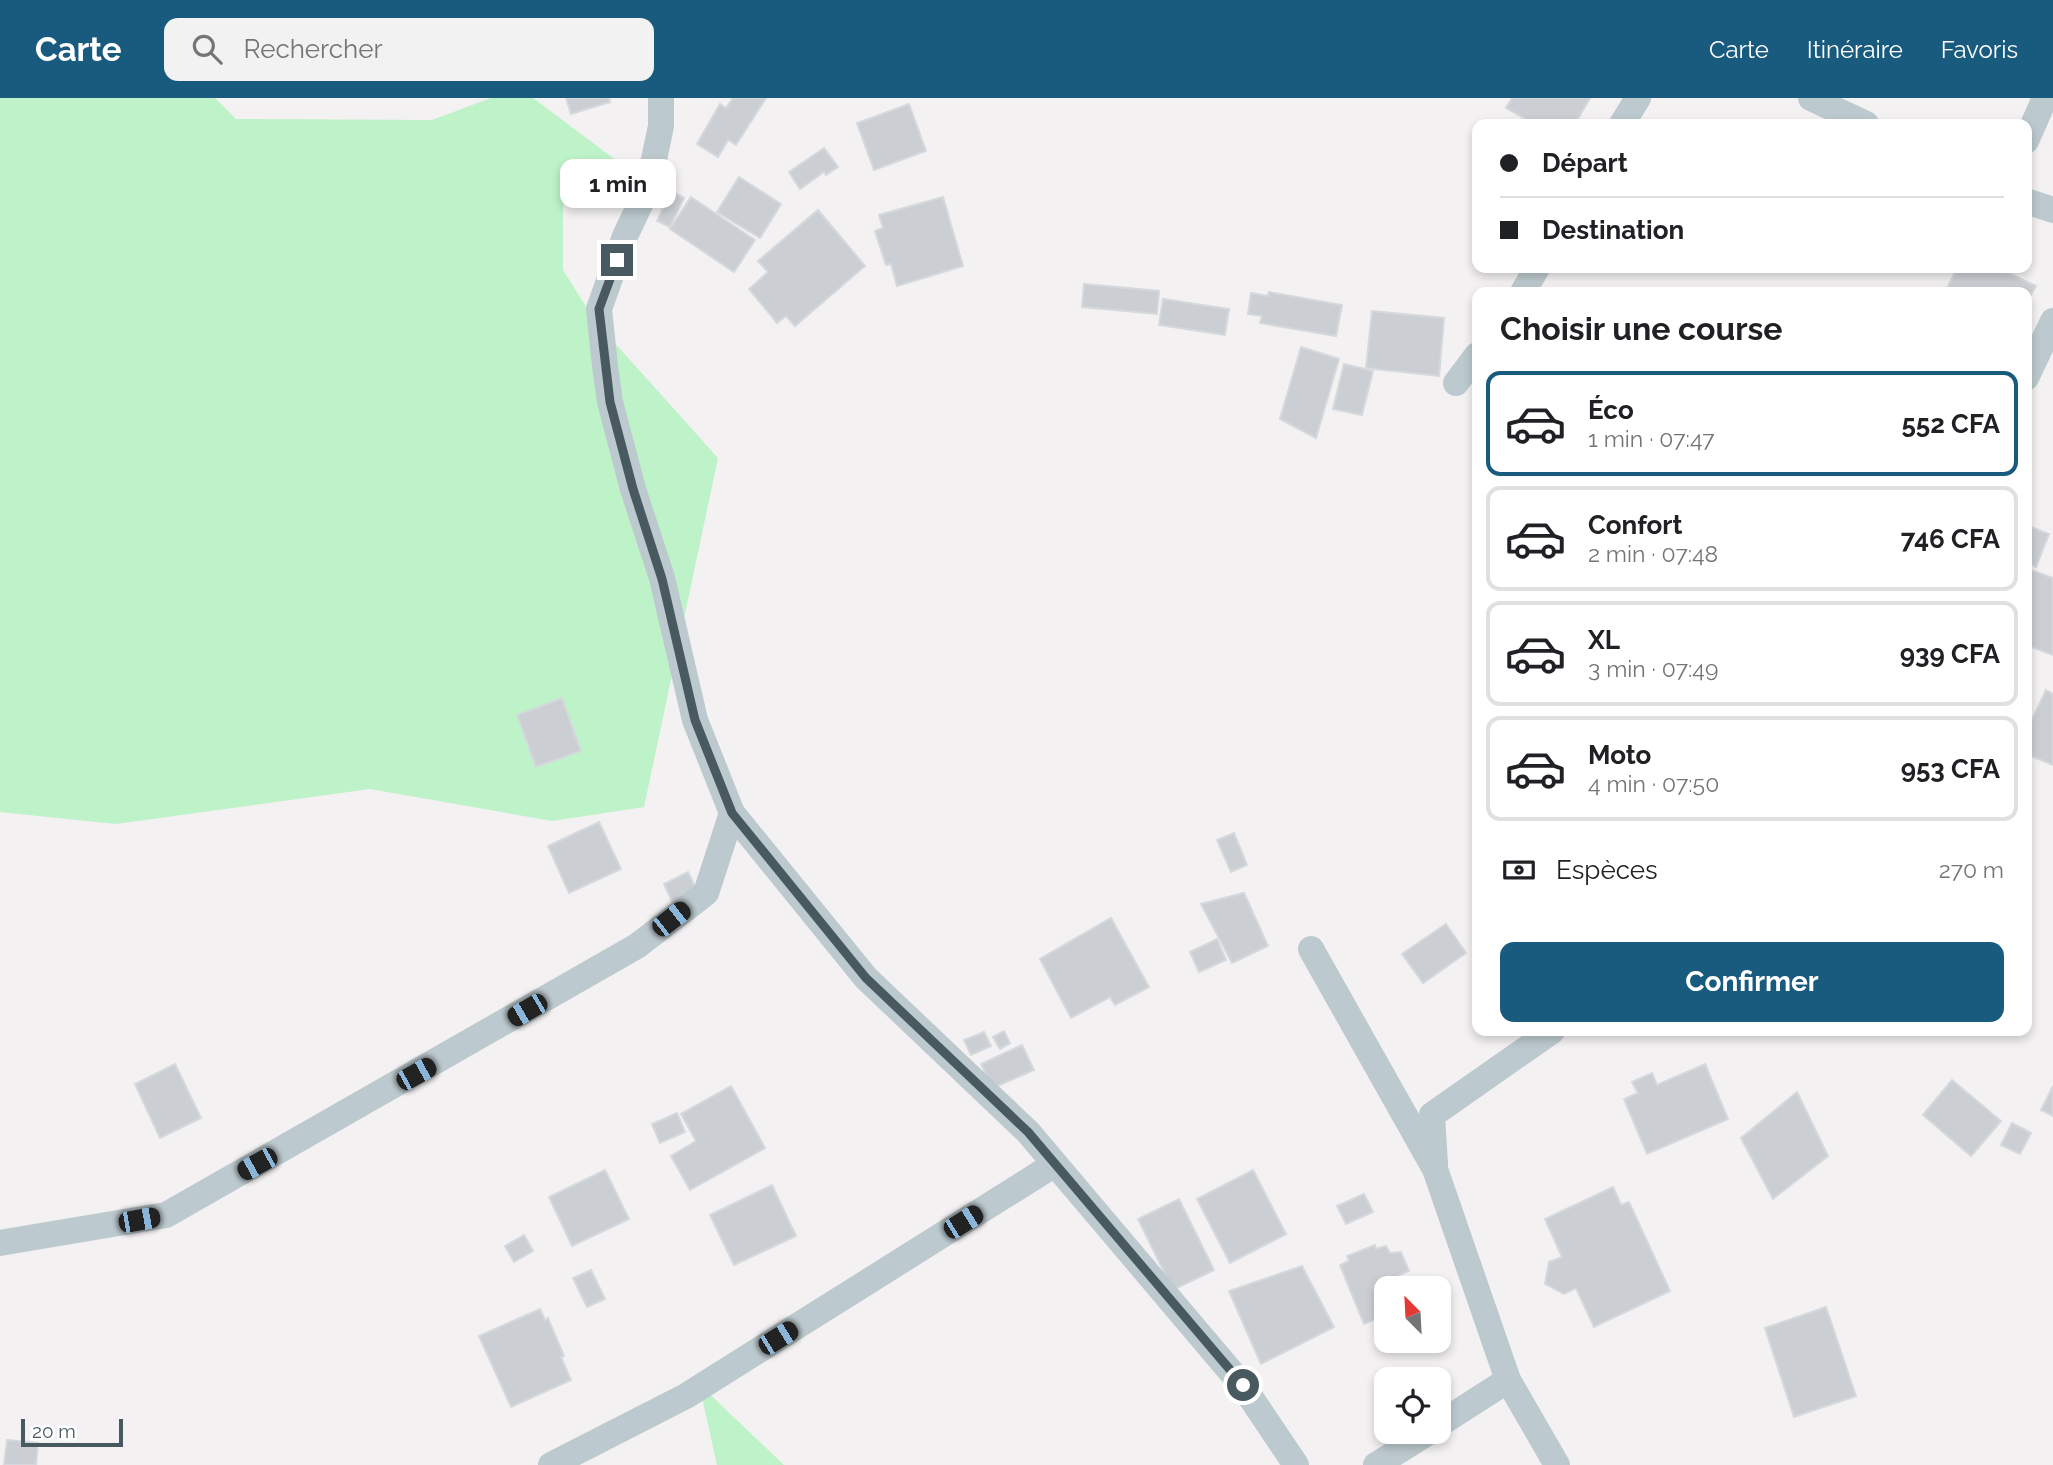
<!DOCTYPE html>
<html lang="fr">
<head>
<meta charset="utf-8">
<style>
	:root { --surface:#fff; --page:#f2f2f2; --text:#202124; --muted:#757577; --line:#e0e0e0; --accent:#195a7f }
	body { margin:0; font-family:Raleway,sans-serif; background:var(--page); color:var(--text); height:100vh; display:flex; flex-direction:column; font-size:26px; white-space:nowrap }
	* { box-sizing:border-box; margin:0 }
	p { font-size:23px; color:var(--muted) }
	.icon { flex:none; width:38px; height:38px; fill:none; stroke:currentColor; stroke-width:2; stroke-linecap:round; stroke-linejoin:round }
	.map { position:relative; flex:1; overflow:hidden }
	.drawer { position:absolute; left:1472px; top:189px; width:560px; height:749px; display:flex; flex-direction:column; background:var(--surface); border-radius:14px; box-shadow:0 4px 10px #0003 }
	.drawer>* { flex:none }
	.top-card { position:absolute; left:1472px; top:21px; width:560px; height:154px; border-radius:14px; box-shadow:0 4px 10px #0003; display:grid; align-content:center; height:154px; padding:0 28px; background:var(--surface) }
	.needle { width:46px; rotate:336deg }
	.controls { position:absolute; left:1374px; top:1178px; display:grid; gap:14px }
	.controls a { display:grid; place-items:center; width:77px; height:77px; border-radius:14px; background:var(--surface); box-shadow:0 4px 10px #0003; font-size:35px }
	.scale { position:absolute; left:21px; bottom:18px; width:102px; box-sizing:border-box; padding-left:7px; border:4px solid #485960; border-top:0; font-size:19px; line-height:24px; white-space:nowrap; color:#485960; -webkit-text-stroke:5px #fff; paint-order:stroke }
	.end { position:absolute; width:32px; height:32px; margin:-16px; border:9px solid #485960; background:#fff; box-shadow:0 0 0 4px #fff }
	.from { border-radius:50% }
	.bubble { position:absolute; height:49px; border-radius:14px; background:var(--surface); box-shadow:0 4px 10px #0003; font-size:23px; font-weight:700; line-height:49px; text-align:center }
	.car { position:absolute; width:21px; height:42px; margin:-21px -10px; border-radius:9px; box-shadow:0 0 5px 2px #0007; background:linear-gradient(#222 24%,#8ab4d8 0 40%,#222 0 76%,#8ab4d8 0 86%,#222 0) }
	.top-card b { display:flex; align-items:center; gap:24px; height:66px; font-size:26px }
	.top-card b+b { border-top:2px solid var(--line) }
	.top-card i { width:18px; height:18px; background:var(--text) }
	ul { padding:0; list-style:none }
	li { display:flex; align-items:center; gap:21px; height:105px; margin:0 14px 10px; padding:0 14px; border:4px solid var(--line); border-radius:14px }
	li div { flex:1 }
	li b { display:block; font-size:26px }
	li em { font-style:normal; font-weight:700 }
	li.current { border-color:var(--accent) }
	li>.icon { width:63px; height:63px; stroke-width:1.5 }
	h2 { padding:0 28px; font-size:32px; line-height:84px }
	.pay { display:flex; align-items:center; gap:18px; height:77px; padding:0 28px; font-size:26px }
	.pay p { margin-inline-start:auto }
	.primary-button { display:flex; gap:14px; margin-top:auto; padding:14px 28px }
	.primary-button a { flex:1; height:80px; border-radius:14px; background:var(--accent); color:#fff; font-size:28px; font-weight:700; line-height:80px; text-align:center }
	header { display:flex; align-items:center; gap:42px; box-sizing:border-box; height:98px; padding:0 35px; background:var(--accent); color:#fff }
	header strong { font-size:33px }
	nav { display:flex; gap:38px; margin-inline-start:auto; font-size:24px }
	.search { width:490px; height:63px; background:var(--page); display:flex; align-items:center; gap:18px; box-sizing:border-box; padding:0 24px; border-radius:14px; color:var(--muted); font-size:26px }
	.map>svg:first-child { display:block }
	.green { fill:#bef2c8 }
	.building { fill:#cbcfd4; stroke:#d5d9dd; stroke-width:2 }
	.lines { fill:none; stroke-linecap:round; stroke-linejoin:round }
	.minor { stroke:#bcc9ce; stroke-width:26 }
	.route { stroke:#485960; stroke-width:9 }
</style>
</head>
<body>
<header>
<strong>Carte</strong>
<div class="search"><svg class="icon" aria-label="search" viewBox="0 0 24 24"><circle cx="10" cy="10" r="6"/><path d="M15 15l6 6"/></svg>Rechercher</div>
<nav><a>Carte</a><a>Itinéraire</a><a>Favoris</a></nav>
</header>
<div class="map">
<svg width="2053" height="1367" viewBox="0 0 2053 1367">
	<rect width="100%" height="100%" fill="#f3f1f1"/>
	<g class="green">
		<polygon points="0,0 215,0 236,21 432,22 491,0 533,0 633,75 563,107 563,172 595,223 718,360 644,709 552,723 370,691 116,726 0,714"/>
		<polygon points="699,1286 784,1367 717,1367"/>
	</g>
	<g class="building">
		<polygon points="566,0 609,0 610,4 571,16"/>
		<polygon points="733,0 766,0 736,47 728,42 718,59 697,46 720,6 726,10"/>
		<polygon points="1512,0 1590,0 1575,26 1534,26 1506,10"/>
		<polygon points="909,6 926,53 874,72 857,25"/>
		<polygon points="824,50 838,69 826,77 824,74 800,91 789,74"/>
		<polygon points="739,79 781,106 760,140 717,114"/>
		<polygon points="671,93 684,100 670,129 657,123"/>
		<polygon points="691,99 755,142 734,174 670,131"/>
		<polygon points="943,99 963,168 897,188 891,166 886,167 875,133 883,130 879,117"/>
		<polygon points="818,112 865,168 795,228 786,218 777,225 749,191 768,174 758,163"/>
		<polygon points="1957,170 1998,170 2036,188 2026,206 2026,194 1945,194"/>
		<polygon points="1084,186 1159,193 1157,216 1082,209"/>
		<polygon points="1269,194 1342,207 1336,238 1260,225 1262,218 1248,216 1251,195 1268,198"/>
		<polygon points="1163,201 1229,211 1225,237 1159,227"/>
		<polygon points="1372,213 1444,220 1439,278 1366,270"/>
		<polygon points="1301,249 1339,261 1316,340 1280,321"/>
		<polygon points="1344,266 1373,273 1362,317 1333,311"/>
		<polygon points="2026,427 2049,436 2036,469 2026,465"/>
		<polygon points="2026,470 2053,480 2053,557 2026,547"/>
		<polygon points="2046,592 2053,596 2053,667 2026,656 2026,634"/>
		<polygon points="562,600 581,653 536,669 517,617"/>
		<polygon points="599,724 621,771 569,795 548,748"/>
		<polygon points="1234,735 1247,767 1231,774 1217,742"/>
		<polygon points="688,774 699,797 674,808 664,786"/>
		<polygon points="1244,795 1268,848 1232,865 1201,806"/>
		<polygon points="1111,820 1149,889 1115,907 1110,899 1071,920 1040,861"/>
		<polygon points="1446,826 1466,855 1423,885 1402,856"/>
		<polygon points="1217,841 1226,862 1199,874 1190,854"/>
		<polygon points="1004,933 1010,945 1000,951 993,939"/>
		<polygon points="984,934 991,948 971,957 964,942"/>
		<polygon points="1022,947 1034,972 993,990 981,966"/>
		<polygon points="175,966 201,1020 160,1040 135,986"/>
		<polygon points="1705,966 1728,1021 1647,1056 1624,1001 1638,995 1632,984 1652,975 1657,987"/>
		<polygon points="1952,982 2001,1023 1971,1058 1923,1017"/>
		<polygon points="731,988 765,1050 690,1092 671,1058 696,1043 681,1016"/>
		<polygon points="2053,988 2053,1018 2041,1012"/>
		<polygon points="1797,994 1828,1058 1773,1101 1741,1040"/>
		<polygon points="677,1015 685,1034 660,1045 652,1026"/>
		<polygon points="2012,1025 2031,1035 2020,1056 2001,1047"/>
		<polygon points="605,1072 629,1121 572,1148 549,1099"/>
		<polygon points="1253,1072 1286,1136 1230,1165 1197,1101"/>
		<polygon points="772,1087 796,1138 734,1167 710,1117"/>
		<polygon points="1613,1089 1621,1107 1629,1104 1670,1193 1594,1229 1576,1190 1564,1196 1545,1186 1549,1164 1562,1159 1545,1121"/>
		<polygon points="1364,1096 1373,1114 1346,1126 1337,1108"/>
		<polygon points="1179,1101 1214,1172 1173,1192 1138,1121"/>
		<polygon points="524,1137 533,1153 514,1164 505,1148"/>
		<polygon points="1375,1147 1376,1151 1386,1148 1390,1155 1401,1154 1409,1173 1399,1177 1404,1190 1386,1190 1386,1217 1364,1226 1340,1167 1349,1163 1347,1158"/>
		<polygon points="1302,1168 1334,1229 1261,1266 1229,1193"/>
		<polygon points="591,1172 605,1201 587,1209 573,1180"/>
		<polygon points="1826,1209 1856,1298 1794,1319 1765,1230"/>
		<polygon points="540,1211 545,1222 548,1220 564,1258 561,1259 571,1282 511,1309 479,1238"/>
		<polygon points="7,1342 38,1345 36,1367 4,1367"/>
	</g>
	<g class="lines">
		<g class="minor">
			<polyline points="1811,0 1866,26"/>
			<polyline points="1622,26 1638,0"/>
			<polyline points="2026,43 2045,0"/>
			<polyline points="2026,103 2053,112"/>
			<polyline points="1523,194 1537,170"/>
			<polyline points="2026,280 2053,223"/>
			<polyline points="1456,285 1477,257"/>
			<polyline points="732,715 866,880 1028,1034 1243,1288 1296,1367"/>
			<polyline points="1311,851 1435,1071 1508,1282 1557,1367"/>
			<polyline points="1435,1066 1432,1017 1552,933"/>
			<polyline points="0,1145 166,1117 637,848 706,795 732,715 695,622 662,480 633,391 610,304 605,268 599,211 625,138 648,90 661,28 661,0"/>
			<polyline points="1438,1327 1508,1282"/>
			<polyline points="551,1367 686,1298 1055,1066"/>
			<polyline points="1376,1367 1429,1334"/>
		</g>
	</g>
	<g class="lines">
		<polyline class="route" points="617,162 599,211 610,304 633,391 662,481 695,622 732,715 866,880 1028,1034 1243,1287"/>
	</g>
</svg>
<div class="controls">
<a><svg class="needle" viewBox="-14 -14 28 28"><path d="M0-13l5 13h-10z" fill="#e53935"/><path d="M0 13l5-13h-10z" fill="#757577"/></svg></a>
<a><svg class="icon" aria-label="locate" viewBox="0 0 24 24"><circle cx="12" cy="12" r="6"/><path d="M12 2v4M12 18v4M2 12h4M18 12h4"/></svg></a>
</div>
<div class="scale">20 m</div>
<i class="end from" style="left:1243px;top:1287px"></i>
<i class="end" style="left:617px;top:162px"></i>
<div class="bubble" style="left:560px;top:61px;width:116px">1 min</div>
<i class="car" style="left:671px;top:821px;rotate:52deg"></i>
<i class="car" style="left:527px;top:912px;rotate:240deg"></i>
<i class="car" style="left:416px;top:976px;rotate:61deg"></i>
<i class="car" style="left:257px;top:1066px;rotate:241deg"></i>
<i class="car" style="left:139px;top:1122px;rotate:80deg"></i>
<i class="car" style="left:963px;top:1124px;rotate:58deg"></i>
<i class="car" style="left:778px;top:1240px;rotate:58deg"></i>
<div class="top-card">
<b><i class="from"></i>Départ</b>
<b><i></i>Destination</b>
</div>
<section class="drawer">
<h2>Choisir une course</h2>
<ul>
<li class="current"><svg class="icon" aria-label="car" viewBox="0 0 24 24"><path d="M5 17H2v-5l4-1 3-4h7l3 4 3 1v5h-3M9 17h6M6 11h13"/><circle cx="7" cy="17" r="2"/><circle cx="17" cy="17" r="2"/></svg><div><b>Éco</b><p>1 min · 07:47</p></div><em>552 CFA</em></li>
<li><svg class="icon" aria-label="car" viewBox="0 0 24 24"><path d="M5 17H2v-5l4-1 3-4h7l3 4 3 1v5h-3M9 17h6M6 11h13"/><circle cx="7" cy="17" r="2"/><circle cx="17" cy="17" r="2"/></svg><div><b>Confort</b><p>2 min · 07:48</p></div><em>746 CFA</em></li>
<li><svg class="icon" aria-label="car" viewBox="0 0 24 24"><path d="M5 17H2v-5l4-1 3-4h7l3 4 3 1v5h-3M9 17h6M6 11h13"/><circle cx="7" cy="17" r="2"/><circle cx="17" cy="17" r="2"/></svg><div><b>XL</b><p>3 min · 07:49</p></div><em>939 CFA</em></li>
<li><svg class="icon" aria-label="car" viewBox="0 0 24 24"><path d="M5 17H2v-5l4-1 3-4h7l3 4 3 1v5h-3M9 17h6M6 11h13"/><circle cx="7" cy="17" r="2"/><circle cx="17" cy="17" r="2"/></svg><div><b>Moto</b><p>4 min · 07:50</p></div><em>953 CFA</em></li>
</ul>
<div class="pay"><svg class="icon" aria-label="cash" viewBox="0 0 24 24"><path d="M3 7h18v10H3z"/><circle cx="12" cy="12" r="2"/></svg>Espèces<p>270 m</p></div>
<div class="primary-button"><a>Confirmer</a></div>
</section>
</div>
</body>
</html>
